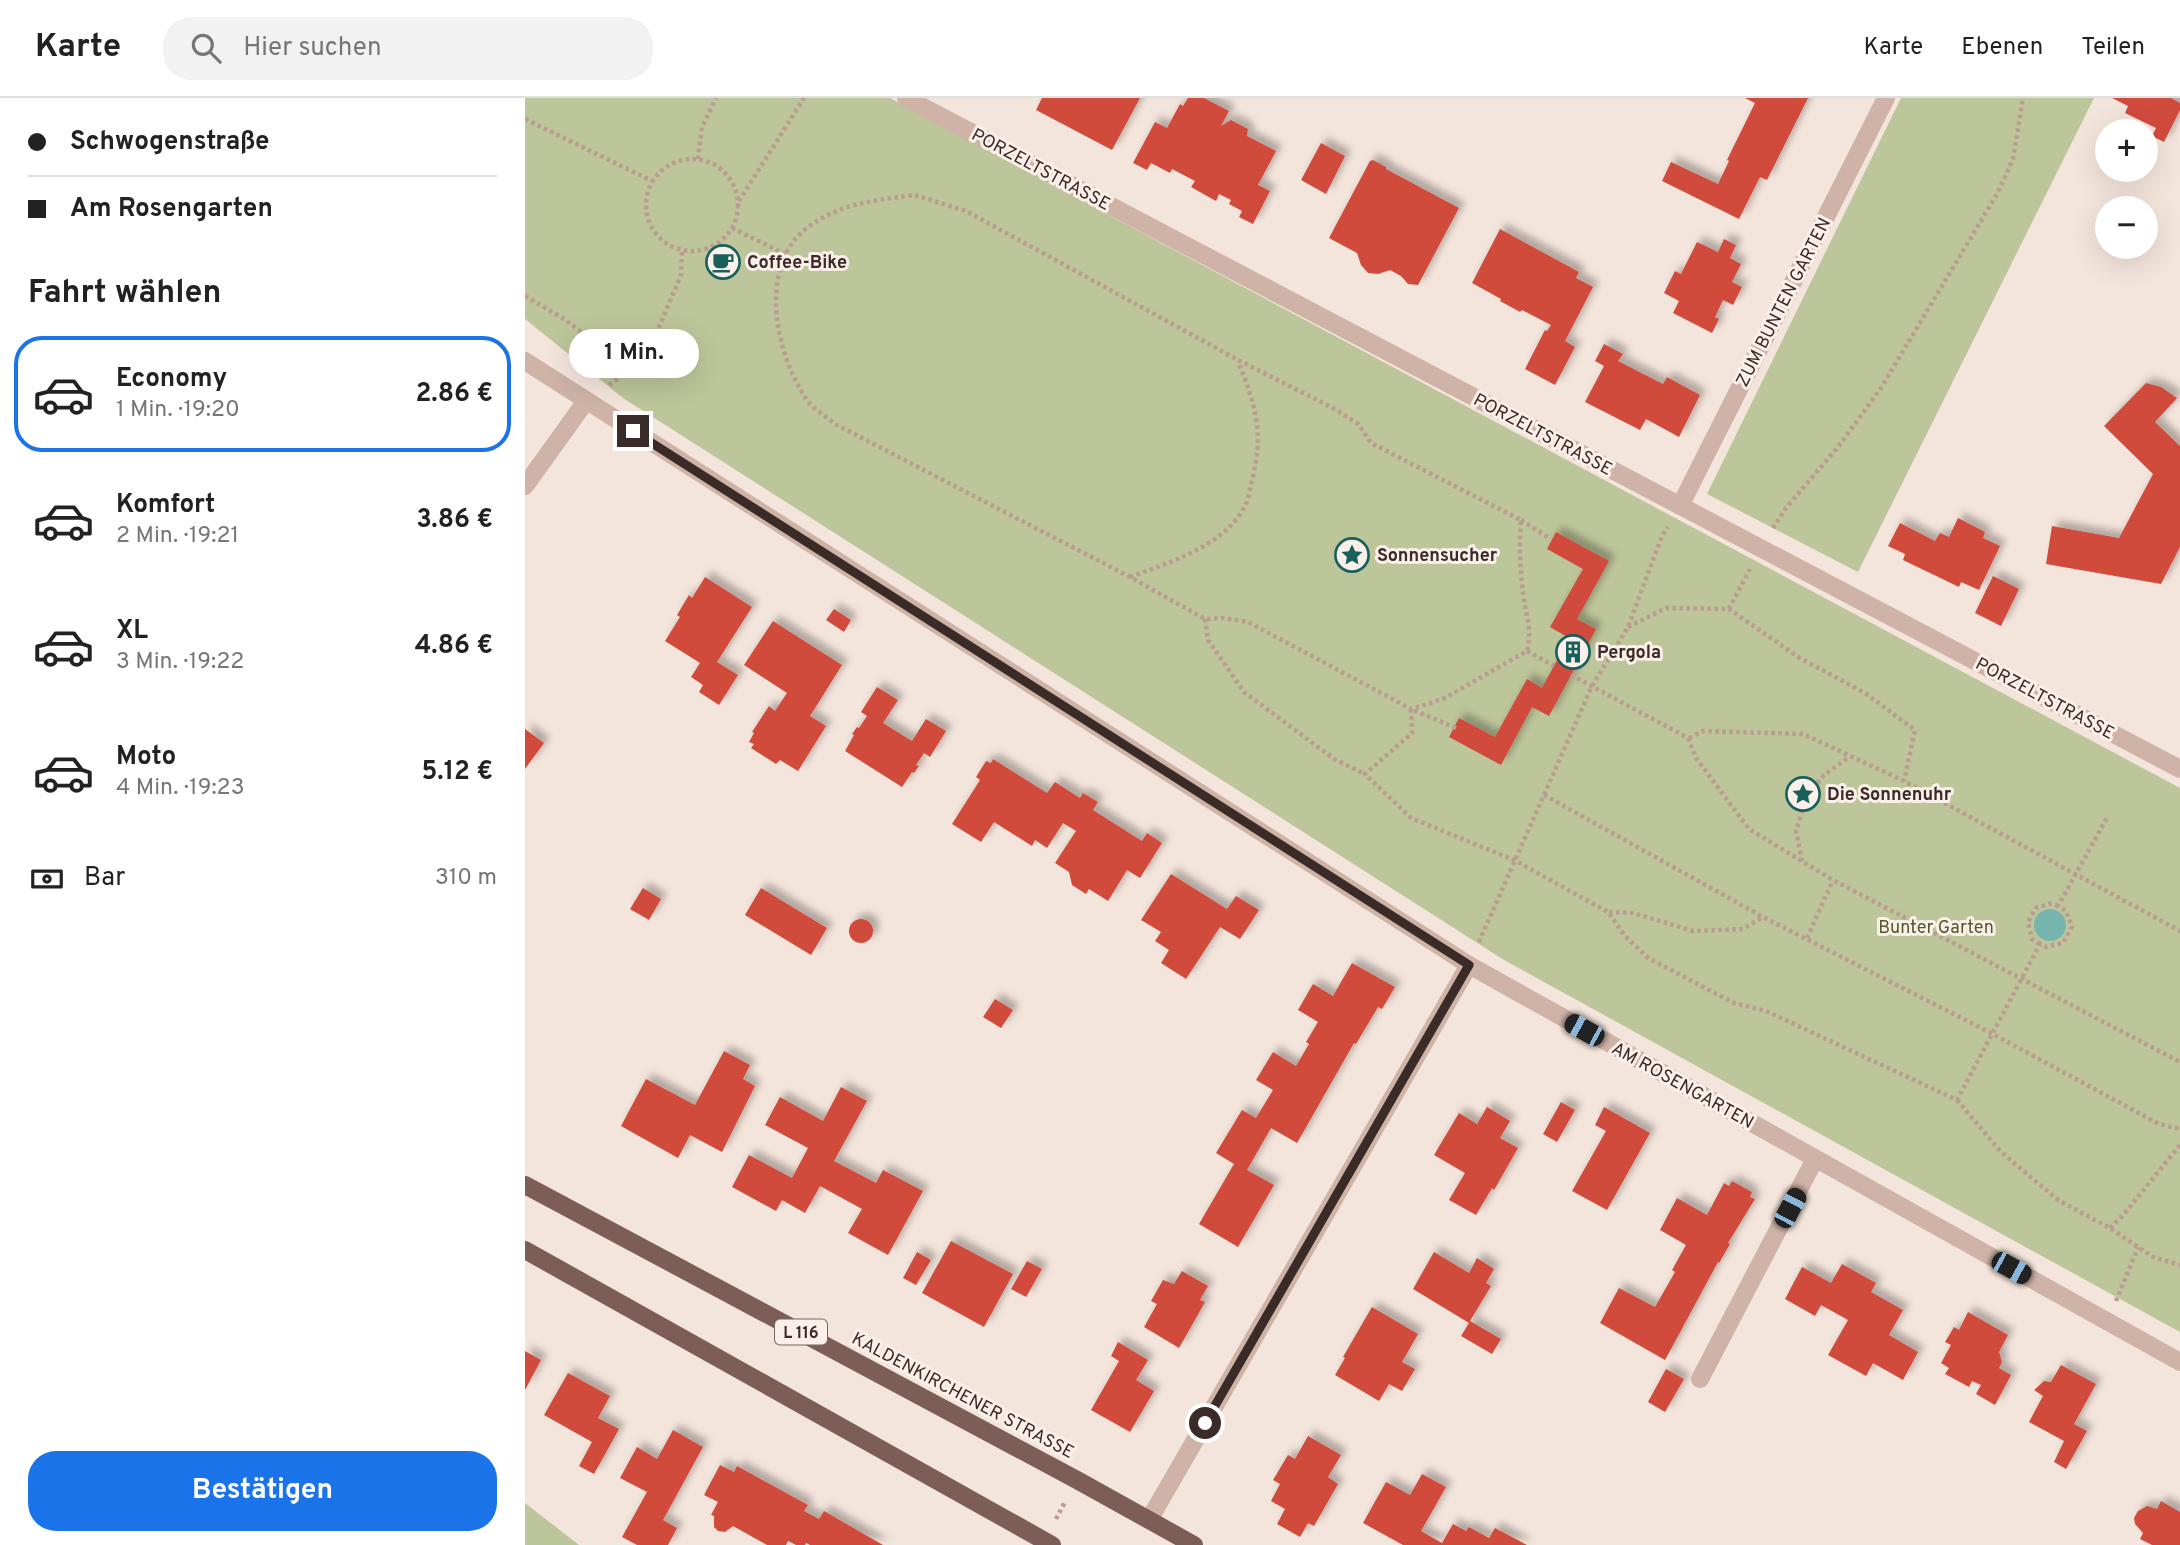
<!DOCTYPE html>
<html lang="de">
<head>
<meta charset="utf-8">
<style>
	:root { --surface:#fff; --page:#f2f2f2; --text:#222; --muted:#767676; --line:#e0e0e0; --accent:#1a73e8 }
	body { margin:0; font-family:Overpass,sans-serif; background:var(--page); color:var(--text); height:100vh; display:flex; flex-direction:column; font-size:26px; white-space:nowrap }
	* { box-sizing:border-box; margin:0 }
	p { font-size:23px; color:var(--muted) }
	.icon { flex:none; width:38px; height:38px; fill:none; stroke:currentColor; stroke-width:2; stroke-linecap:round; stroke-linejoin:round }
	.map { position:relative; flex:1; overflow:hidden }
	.sheet { display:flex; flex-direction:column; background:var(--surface); width:525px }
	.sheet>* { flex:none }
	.banner { display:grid; align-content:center; height:154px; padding:0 28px; background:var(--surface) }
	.controls { position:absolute; left:1570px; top:21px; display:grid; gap:14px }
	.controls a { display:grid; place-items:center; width:63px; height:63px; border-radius:50%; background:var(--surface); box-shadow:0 7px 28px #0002; font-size:35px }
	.end { position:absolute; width:32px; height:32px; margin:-16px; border:9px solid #3a2b28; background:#fff; box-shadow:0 0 0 4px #fff }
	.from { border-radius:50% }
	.bubble { position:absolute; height:49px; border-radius:24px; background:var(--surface); box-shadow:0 7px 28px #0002; font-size:23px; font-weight:700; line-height:49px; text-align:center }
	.car { position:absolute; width:21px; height:42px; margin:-21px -10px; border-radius:9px; box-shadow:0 0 5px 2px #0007; background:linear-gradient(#222 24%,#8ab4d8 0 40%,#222 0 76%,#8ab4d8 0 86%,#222 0) }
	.banner b { display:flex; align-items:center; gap:24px; height:66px; font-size:26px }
	.banner b+b { border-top:2px solid var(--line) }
	.banner i { width:18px; height:18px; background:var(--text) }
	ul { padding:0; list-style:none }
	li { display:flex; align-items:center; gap:21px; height:116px; margin:0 14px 10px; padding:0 14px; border:4px solid transparent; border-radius:28px }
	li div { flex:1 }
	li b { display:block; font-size:26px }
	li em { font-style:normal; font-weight:700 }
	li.active { border-color:var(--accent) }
	li>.icon { width:63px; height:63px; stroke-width:1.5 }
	h2 { padding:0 28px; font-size:32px; line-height:84px }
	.pay { display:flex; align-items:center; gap:18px; height:77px; padding:0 28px; font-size:26px }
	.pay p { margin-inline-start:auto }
	.action { display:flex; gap:14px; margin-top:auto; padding:14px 28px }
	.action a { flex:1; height:80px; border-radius:28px; background:var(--accent); color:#fff; font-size:28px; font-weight:700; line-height:80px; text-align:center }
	header { display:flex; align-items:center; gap:42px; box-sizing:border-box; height:98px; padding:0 35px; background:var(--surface); border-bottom:2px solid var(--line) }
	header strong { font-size:33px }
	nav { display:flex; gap:38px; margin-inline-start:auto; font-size:24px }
	.search { width:490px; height:63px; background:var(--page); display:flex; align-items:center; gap:18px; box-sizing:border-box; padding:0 24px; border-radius:28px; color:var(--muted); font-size:26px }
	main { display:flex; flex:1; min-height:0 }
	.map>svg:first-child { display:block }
	.green { fill:#bdc59a }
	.water { fill:#78b4ae }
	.building { fill:#d14b3d; filter:url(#shadow) }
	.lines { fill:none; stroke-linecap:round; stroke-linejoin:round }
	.path { stroke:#ba9c90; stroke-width:4.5; stroke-dasharray:3.5 3.5; stroke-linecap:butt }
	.minor { stroke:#ceb3a6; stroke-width:18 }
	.major { stroke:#7d5e57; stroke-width:18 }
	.route { stroke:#3a2b28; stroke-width:9 }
	.labels { text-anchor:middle; stroke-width:6; stroke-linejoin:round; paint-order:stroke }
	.shield { fill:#fbf0e9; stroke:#746662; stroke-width:2 }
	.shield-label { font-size:16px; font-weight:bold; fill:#3a2b28 }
	.street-label { font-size:18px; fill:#3a2b28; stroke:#fbf0e9 }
	.poi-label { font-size:18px; font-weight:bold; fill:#3a2b28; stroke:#fbf0e9; text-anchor:start }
	.park-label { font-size:18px; fill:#505a29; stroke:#fbf0e9 }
</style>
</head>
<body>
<header>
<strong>Karte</strong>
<div class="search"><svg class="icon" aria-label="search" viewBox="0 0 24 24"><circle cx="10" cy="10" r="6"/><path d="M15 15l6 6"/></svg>Hier suchen</div>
<nav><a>Karte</a><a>Ebenen</a><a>Teilen</a></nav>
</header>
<main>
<section class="sheet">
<div class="banner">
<b><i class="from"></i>Schwogenstraße</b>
<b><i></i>Am Rosengarten</b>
</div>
<h2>Fahrt wählen</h2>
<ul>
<li class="active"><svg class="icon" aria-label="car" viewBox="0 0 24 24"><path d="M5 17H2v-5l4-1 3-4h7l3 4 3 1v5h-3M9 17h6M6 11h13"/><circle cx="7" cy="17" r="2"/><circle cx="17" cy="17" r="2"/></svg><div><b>Economy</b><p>1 Min. · 19:20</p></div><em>2.86 €</em></li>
<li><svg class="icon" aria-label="car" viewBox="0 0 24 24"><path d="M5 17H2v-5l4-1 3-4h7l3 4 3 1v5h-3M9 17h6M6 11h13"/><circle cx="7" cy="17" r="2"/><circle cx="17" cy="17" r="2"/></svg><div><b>Komfort</b><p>2 Min. · 19:21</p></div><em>3.86 €</em></li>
<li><svg class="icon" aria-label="car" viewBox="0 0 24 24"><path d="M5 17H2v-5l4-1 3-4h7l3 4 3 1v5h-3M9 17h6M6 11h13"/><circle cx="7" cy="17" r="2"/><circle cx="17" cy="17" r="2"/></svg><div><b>XL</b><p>3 Min. · 19:22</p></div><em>4.86 €</em></li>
<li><svg class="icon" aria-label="car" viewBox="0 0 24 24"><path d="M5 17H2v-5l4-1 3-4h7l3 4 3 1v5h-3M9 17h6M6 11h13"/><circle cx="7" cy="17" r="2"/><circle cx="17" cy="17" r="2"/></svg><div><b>Moto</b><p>4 Min. · 19:23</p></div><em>5.12 €</em></li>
</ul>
<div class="pay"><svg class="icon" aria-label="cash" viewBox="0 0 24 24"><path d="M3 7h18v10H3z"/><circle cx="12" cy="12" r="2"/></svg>Bar<p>310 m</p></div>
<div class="action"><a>Bestätigen</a></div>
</section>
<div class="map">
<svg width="1655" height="1447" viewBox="0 0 1655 1447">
	<defs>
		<filter id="shadow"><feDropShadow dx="6" dy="-6" stdDeviation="3.5" flood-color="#0004"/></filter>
	</defs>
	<rect width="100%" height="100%" fill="#f4e5dc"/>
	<g class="green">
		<polygon points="0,0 365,0 1655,690 1655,1234 979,862 98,300 0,221"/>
		<polygon points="1376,0 1569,0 1333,474 1182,396"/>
		<polygon points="0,1405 54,1447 0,1447"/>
	</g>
	<circle class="water" cx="1525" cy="827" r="16"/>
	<g class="building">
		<polygon points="517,0 615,0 587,52 511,12"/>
		<polygon points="663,0 679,0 704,13 696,28 706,22 723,31 722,38 751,53 733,87 745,93 728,126 714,119 717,113 704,106 706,102 694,96 691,103 666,89 670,83 647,71 645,75 626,65 622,72 608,65 630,24 642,30 655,6 658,8"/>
		<polygon points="1220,0 1283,0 1242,82 1235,79 1214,121 1137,83 1146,64 1193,86 1204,63 1202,62 1230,5"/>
		<polygon points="1587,0 1646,0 1655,5 1655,12 1639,44 1627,38 1631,30 1600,15 1603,8"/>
		<polygon points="796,45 820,58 801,96 776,82"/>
		<polygon points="848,62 861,69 861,71 934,110 893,187 883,186 876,178 865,172 853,176 843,175 836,167 832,155 804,140 845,63"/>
		<polygon points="975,131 1054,174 1051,180 1068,189 1040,243 1050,249 1030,287 1000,271 1020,232 1022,233 1026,227 997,212 995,214 975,203 976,201 947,185"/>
		<polygon points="1199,141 1211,147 1205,160 1216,166 1207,184 1217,189 1208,207 1198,202 1190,219 1194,221 1187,235 1148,215 1154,203 1139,195 1150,173 1156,176 1172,144 1193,154"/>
		<polygon points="1079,246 1098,256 1093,263 1138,286 1142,279 1175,297 1154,339 1121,321 1115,332 1060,304 1079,268 1070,263"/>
		<polygon points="1621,285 1636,289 1652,300 1630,324 1655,348 1655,449 1636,486 1521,466 1527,428 1594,440 1628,376 1579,328"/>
		<polygon points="1433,420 1460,434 1458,440 1475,448 1454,492 1436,484 1434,489 1378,462 1380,456 1363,448 1375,425 1410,443 1415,435 1424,439"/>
		<polygon points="1031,434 1084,463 1052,521 1071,531 1024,618 1007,609 976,667 924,639 934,620 970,639 1002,581 1017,590 1044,540 1025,529 1058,471 1022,451"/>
		<polygon points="1468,478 1494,491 1476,528 1450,515"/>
		<polygon points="180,479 227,509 192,564 213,577 194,607 174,594 178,587 166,579 175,565 140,543 155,519 152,517 164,497 167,500"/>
		<polygon points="309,511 326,522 319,534 301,522"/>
		<polygon points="248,523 317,567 285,618 301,628 273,673 255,662 251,666 226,650 229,646 224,644 229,635 227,634 244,608 250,613 262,595 219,567"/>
		<polygon points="352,589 373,602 358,625 387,643 401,621 421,633 405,659 399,655 391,667 394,668 389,675 387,674 377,689 320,653 329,637 327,636 332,629 334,630 342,618 336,614"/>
		<polygon points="0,631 19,645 0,671"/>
		<polygon points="468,661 522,695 530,684 555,700 558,695 573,704 568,712 617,743 622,735 637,745 615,780 602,772 583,803 564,791 561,796 547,787 544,774 530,765 551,733 538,725 522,750 510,742 507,748 469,724 456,744 427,726 455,682 451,679 461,663 466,665"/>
		<polygon points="646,776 702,811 711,798 734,812 715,841 695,829 661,881 636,865 644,852 630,843 636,834 616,822"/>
		<polygon points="118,790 136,801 124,822 105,811"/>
		<polygon points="236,790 302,830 286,857 220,817"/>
		<circle cx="336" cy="833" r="12"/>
		<polygon points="827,865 870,889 857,911 853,909 831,946 829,945 772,1045 746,1030 722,1072 749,1087 713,1149 674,1126 709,1066 691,1055 717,1012 731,1020 748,992 731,982 748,954 771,968 784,946 781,944 793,924 773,912 788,886 808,898"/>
		<polygon points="470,901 488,912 476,930 458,919"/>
		<polygon points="199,953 225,967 218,981 230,988 197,1054 165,1037 153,1060 96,1028 121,981 170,1007"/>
		<polygon points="316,989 342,1003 309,1063 351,1085 358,1072 398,1093 363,1157 323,1135 337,1111 295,1088 280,1115 257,1102 251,1113 207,1089 224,1057 267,1080 283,1050 240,1027 255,999 298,1023"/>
		<polygon points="1036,1004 1050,1012 1032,1044 1018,1036"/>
		<polygon points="962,1009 985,1023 975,1040 993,1050 969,1092 967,1090 951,1117 924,1102 940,1075 909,1057 934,1015 952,1026"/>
		<polygon points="1079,1009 1125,1035 1082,1112 1047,1093 1081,1033 1070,1027"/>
		<polygon points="1207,1083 1227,1094 1225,1099 1230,1101 1203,1145 1205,1146 1194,1165 1193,1164 1140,1262 1075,1225 1094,1190 1130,1209 1150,1174 1147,1172 1161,1147 1135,1132 1152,1100 1182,1117 1199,1085 1204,1088"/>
		<polygon points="426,1143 488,1176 459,1229 397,1195"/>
		<polygon points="392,1154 406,1162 391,1187 378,1180"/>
		<polygon points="909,1154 944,1175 952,1160 969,1171 961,1185 966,1188 945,1223 976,1241 967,1256 936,1238 944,1225 888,1191"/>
		<polygon points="502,1163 517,1171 501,1199 486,1191"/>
		<polygon points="1317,1166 1351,1185 1346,1194 1378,1212 1364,1237 1393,1254 1378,1282 1348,1265 1341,1278 1303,1257 1323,1222 1296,1207 1290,1218 1260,1201 1277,1169 1306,1185"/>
		<polygon points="657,1173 683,1188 675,1202 680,1204 654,1250 619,1229 632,1206 626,1203 638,1182 649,1186"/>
		<polygon points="847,1209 893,1236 877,1264 890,1271 877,1293 864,1286 854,1303 810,1277 820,1260 818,1259"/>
		<polygon points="1443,1214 1483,1237 1474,1254 1477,1264 1474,1270 1486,1277 1470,1307 1451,1296 1456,1287 1447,1283 1444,1289 1420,1276 1424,1270 1416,1265 1426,1247 1420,1244 1429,1229 1434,1232"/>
		<polygon points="593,1244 623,1262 611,1282 629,1293 605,1334 566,1312 594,1263 586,1258"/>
		<polygon points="0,1253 16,1262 0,1292"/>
		<polygon points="1536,1267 1571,1286 1549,1326 1562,1333 1541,1371 1529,1364 1539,1343 1504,1324 1518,1298 1509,1292 1519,1283 1526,1284"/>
		<polygon points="1141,1271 1159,1281 1140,1314 1123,1304"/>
		<polygon points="43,1275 85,1298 73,1320 94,1331 69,1376 54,1368 67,1344 19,1317"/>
		<polygon points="148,1332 178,1349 138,1422 152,1430 143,1447 112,1447 97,1439 122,1394 95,1380 112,1349 132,1361"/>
		<polygon points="783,1338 816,1357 803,1379 813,1386 789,1428 783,1425 775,1439 752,1426 760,1411 746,1403 755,1386 748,1382 763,1357 770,1361"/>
		<polygon points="195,1367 209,1374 212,1368 283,1407 279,1413 294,1421 299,1413 358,1447 285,1447 281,1445 280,1447 271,1447 263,1443 261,1447 242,1447 208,1428 200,1434 193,1433 189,1429 189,1418 186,1417 193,1404 179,1397"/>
		<polygon points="897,1376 921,1389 896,1433 917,1445 928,1426 941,1433 944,1429 964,1440 970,1430 1002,1447 878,1447 838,1425 861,1384 885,1397"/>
		<polygon points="1636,1403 1655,1414 1655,1447 1627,1447 1615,1441 1618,1435 1610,1426 1609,1420 1613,1413 1622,1408 1632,1411"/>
	</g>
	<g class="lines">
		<g class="path">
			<polyline points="0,21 127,83"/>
			<circle cx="167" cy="107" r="46"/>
			<polyline points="173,61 177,29 191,0"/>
			<path d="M390 97 441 113 713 262 808 310 833 326 846 345 996 422C994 446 995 470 998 494 1000 515 1008 531 1002 553L918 601 886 611 723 524 699 520 680 521 605 479 310 326C301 318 288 311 282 302 250 256 232 167 283 129 316 105 351 102 390 97Z"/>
			<polyline points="214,103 279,0"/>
			<polyline points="207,130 260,156"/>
			<polyline points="0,198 39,221 106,271"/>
			<polyline points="84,287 106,271 129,241 156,177 157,152"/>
			<polyline points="996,422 1024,440"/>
			<polyline points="1248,430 1261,410 1313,349 1356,290 1472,96 1488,61 1498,0"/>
			<path d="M605 479C645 464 697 449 719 410 724 401 725 389 728 378 739 332 730 306 713 263"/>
			<polyline points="1204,511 1225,471"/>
			<polyline points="680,521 683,542 719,594 809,661 840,676"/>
			<polyline points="1103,529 1141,510 1204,511 1273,559 1340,595 1390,632 1379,683"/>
			<polyline points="1002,553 1029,568"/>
			<polyline points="1046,577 1163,640 1171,660 1224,731 1308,782 1655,964"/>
			<polyline points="931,630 886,611 887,635 840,676 886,720 989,762 1083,814 1100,838 1123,860 1209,905 1241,913 1432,1002 1515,846 1521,849 1538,845 1547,829 1541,813 1533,808 1583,718"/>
			<polyline points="1164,640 1178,633 1278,636 1379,683 1655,833"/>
			<polyline points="1019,697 1238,819 1466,935 1634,1026 1650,1030 1655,1030"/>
			<polyline points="1277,763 1271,733 1282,698 1299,677 1324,659"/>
			<polyline points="1084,814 1108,815 1168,833 1218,831 1238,819"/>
			<polyline points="1282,840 1308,782"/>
			<polyline points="954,844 1067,588 1103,529 1137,438 1143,429"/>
			<polyline points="1515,846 1507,841 1503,824 1511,810 1527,805 1533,808"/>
			<polyline points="1432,1002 1476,1054 1533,1102 1585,1130 1628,1159 1655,1167"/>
			<polyline points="1585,1130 1599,1116 1655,1047"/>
			<polyline points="1591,1203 1613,1149"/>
			<polyline points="531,1421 540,1404"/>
		</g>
		<g class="minor">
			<polyline points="381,0 1655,671"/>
			<polyline points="0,263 944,867 1655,1264"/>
			<polyline points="0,388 61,303"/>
			<polyline points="1155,408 1361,0"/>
			<polyline points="1175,1281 1290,1061"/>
			<polyline points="624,1422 944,867"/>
		</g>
		<g class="major">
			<polyline points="0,1087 552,1382 669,1447"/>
			<polyline points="0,1152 527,1447"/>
		</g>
	</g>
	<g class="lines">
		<polyline class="route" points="108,333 944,867 680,1325"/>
	</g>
	<defs>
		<g id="cafe-ring" transform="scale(1.75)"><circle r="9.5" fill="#fbf0e9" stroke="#195f5a" stroke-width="1.5"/><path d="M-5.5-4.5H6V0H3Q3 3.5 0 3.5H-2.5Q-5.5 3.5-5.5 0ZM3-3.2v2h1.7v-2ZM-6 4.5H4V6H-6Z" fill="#195f5a"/></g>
		<g id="sight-ring" transform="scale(1.75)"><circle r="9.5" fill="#fbf0e9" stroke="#195f5a" stroke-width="1.5"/><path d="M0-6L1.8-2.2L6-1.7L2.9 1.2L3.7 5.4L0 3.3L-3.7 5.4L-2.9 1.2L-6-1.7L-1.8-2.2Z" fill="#195f5a"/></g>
		<g id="building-ring" transform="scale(1.75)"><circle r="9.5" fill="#fbf0e9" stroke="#195f5a" stroke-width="1.5"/><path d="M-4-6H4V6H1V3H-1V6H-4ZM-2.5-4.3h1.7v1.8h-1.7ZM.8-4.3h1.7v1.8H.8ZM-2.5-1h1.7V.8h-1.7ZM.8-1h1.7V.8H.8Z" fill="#195f5a"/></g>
	</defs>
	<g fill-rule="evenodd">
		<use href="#cafe-ring" x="198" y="164"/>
		<use href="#sight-ring" x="827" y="457"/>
		<use href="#building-ring" x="1048" y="554"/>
		<use href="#sight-ring" x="1278" y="696"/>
	</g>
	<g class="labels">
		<rect class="shield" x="250" y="1221.5" width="52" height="25" rx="5"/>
		<g class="shield-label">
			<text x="276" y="1240">L 116</text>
		</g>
		<g class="street-label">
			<text transform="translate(516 71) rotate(28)" y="6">PORZELTSTRASSE</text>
			<text transform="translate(1258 204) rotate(-63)" y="6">ZUM BUNTEN GARTEN</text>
			<text transform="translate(1018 336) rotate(28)" y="6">PORZELTSTRASSE</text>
			<text transform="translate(1520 600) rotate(28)" y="6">PORZELTSTRASSE</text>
			<text transform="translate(1158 987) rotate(29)" y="6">AM ROSENGARTEN</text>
			<text transform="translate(438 1297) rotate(28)" y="6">KALDENKIRCHENER STRASSE</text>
		</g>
		<g class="poi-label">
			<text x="222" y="170">Coffee-Bike</text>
			<text x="852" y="463">Sonnensucher</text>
			<text x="1072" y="560">Pergola</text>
			<text x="1302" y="702">Die Sonnenuhr</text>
		</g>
		<g class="park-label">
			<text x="1411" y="835">Bunter Garten</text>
		</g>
	</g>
</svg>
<div class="controls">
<a>+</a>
<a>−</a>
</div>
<i class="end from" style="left:680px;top:1325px"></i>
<i class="end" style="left:108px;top:333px"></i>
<div class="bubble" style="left:44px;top:231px;width:130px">1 Min.</div>
<i class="car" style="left:1059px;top:932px;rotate:299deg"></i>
<i class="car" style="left:1265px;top:1110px;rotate:28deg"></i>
<i class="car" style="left:1486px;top:1170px;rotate:119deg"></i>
</div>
</main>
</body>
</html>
